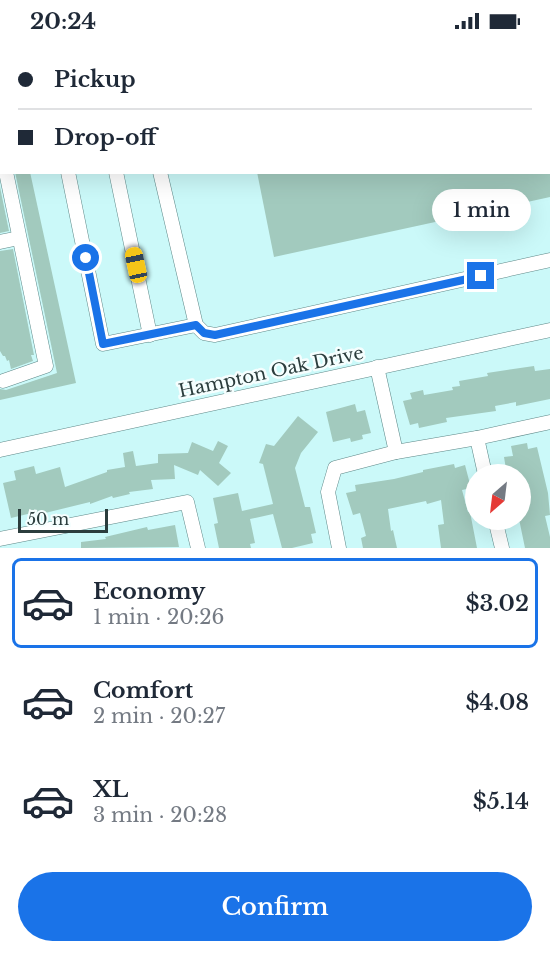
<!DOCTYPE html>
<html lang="en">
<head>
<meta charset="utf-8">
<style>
	:root { --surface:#fff; --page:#f2f2f3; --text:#1f2937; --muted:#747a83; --line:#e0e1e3; --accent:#1a73e8 }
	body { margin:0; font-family:"Libre Baskerville",serif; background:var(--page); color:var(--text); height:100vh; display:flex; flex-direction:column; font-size:22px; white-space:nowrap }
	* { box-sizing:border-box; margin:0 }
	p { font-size:20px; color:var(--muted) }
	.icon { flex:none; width:33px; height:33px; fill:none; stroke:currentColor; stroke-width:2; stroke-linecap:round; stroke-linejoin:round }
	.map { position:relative; height:506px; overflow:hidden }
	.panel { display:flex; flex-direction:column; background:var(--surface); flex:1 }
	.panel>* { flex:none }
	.guide { position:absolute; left:0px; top:0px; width:550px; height:132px; box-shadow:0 6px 24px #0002; display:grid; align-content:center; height:132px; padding:0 18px; background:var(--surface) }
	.needle { width:39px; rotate:208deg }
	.controls { position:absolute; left:465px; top:422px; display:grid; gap:12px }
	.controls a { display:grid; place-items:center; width:66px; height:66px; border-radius:50%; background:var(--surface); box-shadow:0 6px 24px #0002; font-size:30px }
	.scale { position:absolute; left:18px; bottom:15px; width:90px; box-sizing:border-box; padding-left:6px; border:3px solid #2b3d3d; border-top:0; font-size:16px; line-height:21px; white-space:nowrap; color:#2b3d3d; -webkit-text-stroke:4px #f5fefe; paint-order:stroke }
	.end { position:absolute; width:27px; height:27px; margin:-14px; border:8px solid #1a73e8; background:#fff; box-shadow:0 0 0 3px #fff }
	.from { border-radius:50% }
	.bubble { position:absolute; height:42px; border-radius:21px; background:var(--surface); box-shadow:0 6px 24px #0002; font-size:20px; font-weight:600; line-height:42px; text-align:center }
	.car { position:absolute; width:18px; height:36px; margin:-18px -9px; border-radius:8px; box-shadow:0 0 4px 2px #0007; background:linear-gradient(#f5c518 24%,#345 0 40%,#f5c518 0 76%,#345 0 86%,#f5c518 0) }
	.guide b { display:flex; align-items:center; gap:21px; height:57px; font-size:22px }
	.guide b+b { border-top:2px solid var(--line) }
	.guide i { width:15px; height:15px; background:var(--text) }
	ul { padding:10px 0 0; list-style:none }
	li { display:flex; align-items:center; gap:18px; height:90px; margin:0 12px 9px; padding:0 6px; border:3px solid transparent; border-radius:9px }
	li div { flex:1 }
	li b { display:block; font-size:22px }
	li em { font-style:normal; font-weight:600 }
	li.selected { border-color:var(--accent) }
	li>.icon { width:54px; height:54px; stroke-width:1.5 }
	.primary-button { display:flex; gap:12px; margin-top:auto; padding:12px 18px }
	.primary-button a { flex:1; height:69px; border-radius:36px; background:var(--accent); color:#fff; font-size:24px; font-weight:600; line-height:69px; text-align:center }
	.status { display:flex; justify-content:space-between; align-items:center; height:42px; padding:0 30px; background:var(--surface); direction:ltr }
	.status svg { height:16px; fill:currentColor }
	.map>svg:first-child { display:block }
	.building { fill:#a2cabe }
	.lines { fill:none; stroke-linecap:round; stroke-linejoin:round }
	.minor-casing { stroke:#5e8888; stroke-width:15 }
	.minor { stroke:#fff; stroke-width:14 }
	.route { stroke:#1a73e8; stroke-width:8 }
	.labels { text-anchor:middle; stroke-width:5; stroke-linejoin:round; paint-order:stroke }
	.street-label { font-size:18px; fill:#2b3d3d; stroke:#f5fefe }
</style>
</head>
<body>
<div class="status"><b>20:24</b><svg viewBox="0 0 49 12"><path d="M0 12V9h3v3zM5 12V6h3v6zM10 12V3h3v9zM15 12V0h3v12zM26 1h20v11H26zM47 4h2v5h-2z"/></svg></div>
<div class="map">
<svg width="550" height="506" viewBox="0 0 550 506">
	<rect width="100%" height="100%" fill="#cbf9f9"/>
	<g class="building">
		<polygon points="15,130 30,130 76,341 0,358 0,347 6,348 57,331"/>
		<polygon points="257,130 550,130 550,155 274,215"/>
		<polygon points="0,145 9,189 0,191"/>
		<polygon points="13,207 34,313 31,313 33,319 11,327 9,318 7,319 5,314 3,314 0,309 0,209"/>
		<polygon points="534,324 535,329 550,327 550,357 516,364 516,360 495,364 496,369 446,376 447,380 419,386 418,381 410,383 403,359 412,357 410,351 423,348 424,353 453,348 452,345 460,344 459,339 488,334 487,331"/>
		<polygon points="355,362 357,370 365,368 371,391 362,393 363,397 351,400 350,396 333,400 326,370"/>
		<polygon points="298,374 318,390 301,411 295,426 305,465 310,465 316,491 311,492 313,501 292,506 282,506 273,472 250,477 255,501 250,502 251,506 219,506 214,482 218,481 213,456 238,451 242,469 273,462 263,422 259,421 266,402 274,404"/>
		<polygon points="218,399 228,404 219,421 231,431 218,444 200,428 198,433 174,423 175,437 151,438 153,447 129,450 130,452 113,456 112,454 90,462 90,460 41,472 40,469 11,476 3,441 16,438 14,429 34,424 36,432 60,425 65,445 107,430 107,428 125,425 123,411 133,409 136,424 158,421 158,412 188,411 192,400 213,409"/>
		<polygon points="527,401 528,407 537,405 548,451 550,473 545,474 550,495 550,506 525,506 519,477 520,477 520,432 511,432 509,426 506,427 504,415 513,414 511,404"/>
		<polygon points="454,422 455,426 465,423 471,446 462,448 468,470 470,470 477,506 441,506 438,483 444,482 441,458 427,462 426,459 388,467 391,489 393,488 397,506 363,506 361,496 366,494 360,471 353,473 346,451 356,449 355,443 394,437 423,430 423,428"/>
		<polygon points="175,483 179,505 81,506 81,500 106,497 105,495 147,485 148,488"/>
	</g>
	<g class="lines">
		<g class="minor-casing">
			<g id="minor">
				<polyline points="5,0 6,2"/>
				<polyline points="130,0 131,2"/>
				<polyline points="546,0 546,2"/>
				<polyline points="23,2 30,0"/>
				<polyline points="202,2 209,0"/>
				<polyline points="278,2 285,0"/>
				<polyline points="495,2 501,0"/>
				<polyline points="549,11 550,14"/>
				<polyline points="0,104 2,111"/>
				<polyline points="68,130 103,302 196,283"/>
				<polyline points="116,130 150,293"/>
				<polyline points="160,130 196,283 204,291 215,293 550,218"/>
				<polyline points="0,200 19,196"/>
				<polyline points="377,325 396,410"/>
				<polyline points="3,339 46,324 6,130"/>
				<polyline points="477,396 485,432"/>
				<polyline points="0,408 550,288"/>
				<polyline points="495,477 502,506"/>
				<polyline points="0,497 187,460 198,506"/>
				<polyline points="339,506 328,450 335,426 396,410 477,396 550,380"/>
			</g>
		</g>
		<use href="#minor" class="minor"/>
	</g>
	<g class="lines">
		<polyline class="route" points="86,216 103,302 196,283 204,291 215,293 481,234"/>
	</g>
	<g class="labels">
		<g class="street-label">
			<text transform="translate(271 330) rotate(-12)" y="6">Hampton Oak Drive</text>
		</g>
	</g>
</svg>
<div class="controls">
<a><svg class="needle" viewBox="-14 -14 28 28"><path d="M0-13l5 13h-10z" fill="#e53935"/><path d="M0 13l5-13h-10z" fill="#747a83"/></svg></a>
</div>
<div class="scale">50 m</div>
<i class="end from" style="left:86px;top:216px"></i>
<i class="end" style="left:481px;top:234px"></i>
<div class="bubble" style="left:432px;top:147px;width:99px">1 min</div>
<i class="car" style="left:136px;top:223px;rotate:348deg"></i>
<div class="guide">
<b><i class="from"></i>Pickup</b>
<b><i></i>Drop-off</b>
</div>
</div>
<section class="panel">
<ul>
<li class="selected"><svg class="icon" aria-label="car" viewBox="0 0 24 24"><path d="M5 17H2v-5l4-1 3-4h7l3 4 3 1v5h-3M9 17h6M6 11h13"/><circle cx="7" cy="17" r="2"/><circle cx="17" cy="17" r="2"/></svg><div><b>Economy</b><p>1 min · 20:26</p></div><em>$3.02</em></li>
<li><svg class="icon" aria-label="car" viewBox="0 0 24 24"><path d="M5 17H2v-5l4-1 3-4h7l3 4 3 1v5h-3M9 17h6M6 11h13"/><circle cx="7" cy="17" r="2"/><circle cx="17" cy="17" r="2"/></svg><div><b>Comfort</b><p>2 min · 20:27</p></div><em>$4.08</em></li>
<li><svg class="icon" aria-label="car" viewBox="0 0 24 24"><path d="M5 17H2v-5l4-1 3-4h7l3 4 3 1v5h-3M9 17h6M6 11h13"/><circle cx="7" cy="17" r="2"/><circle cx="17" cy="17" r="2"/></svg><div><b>XL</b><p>3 min · 20:28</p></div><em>$5.14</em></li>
</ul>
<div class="primary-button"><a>Confirm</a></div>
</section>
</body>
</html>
